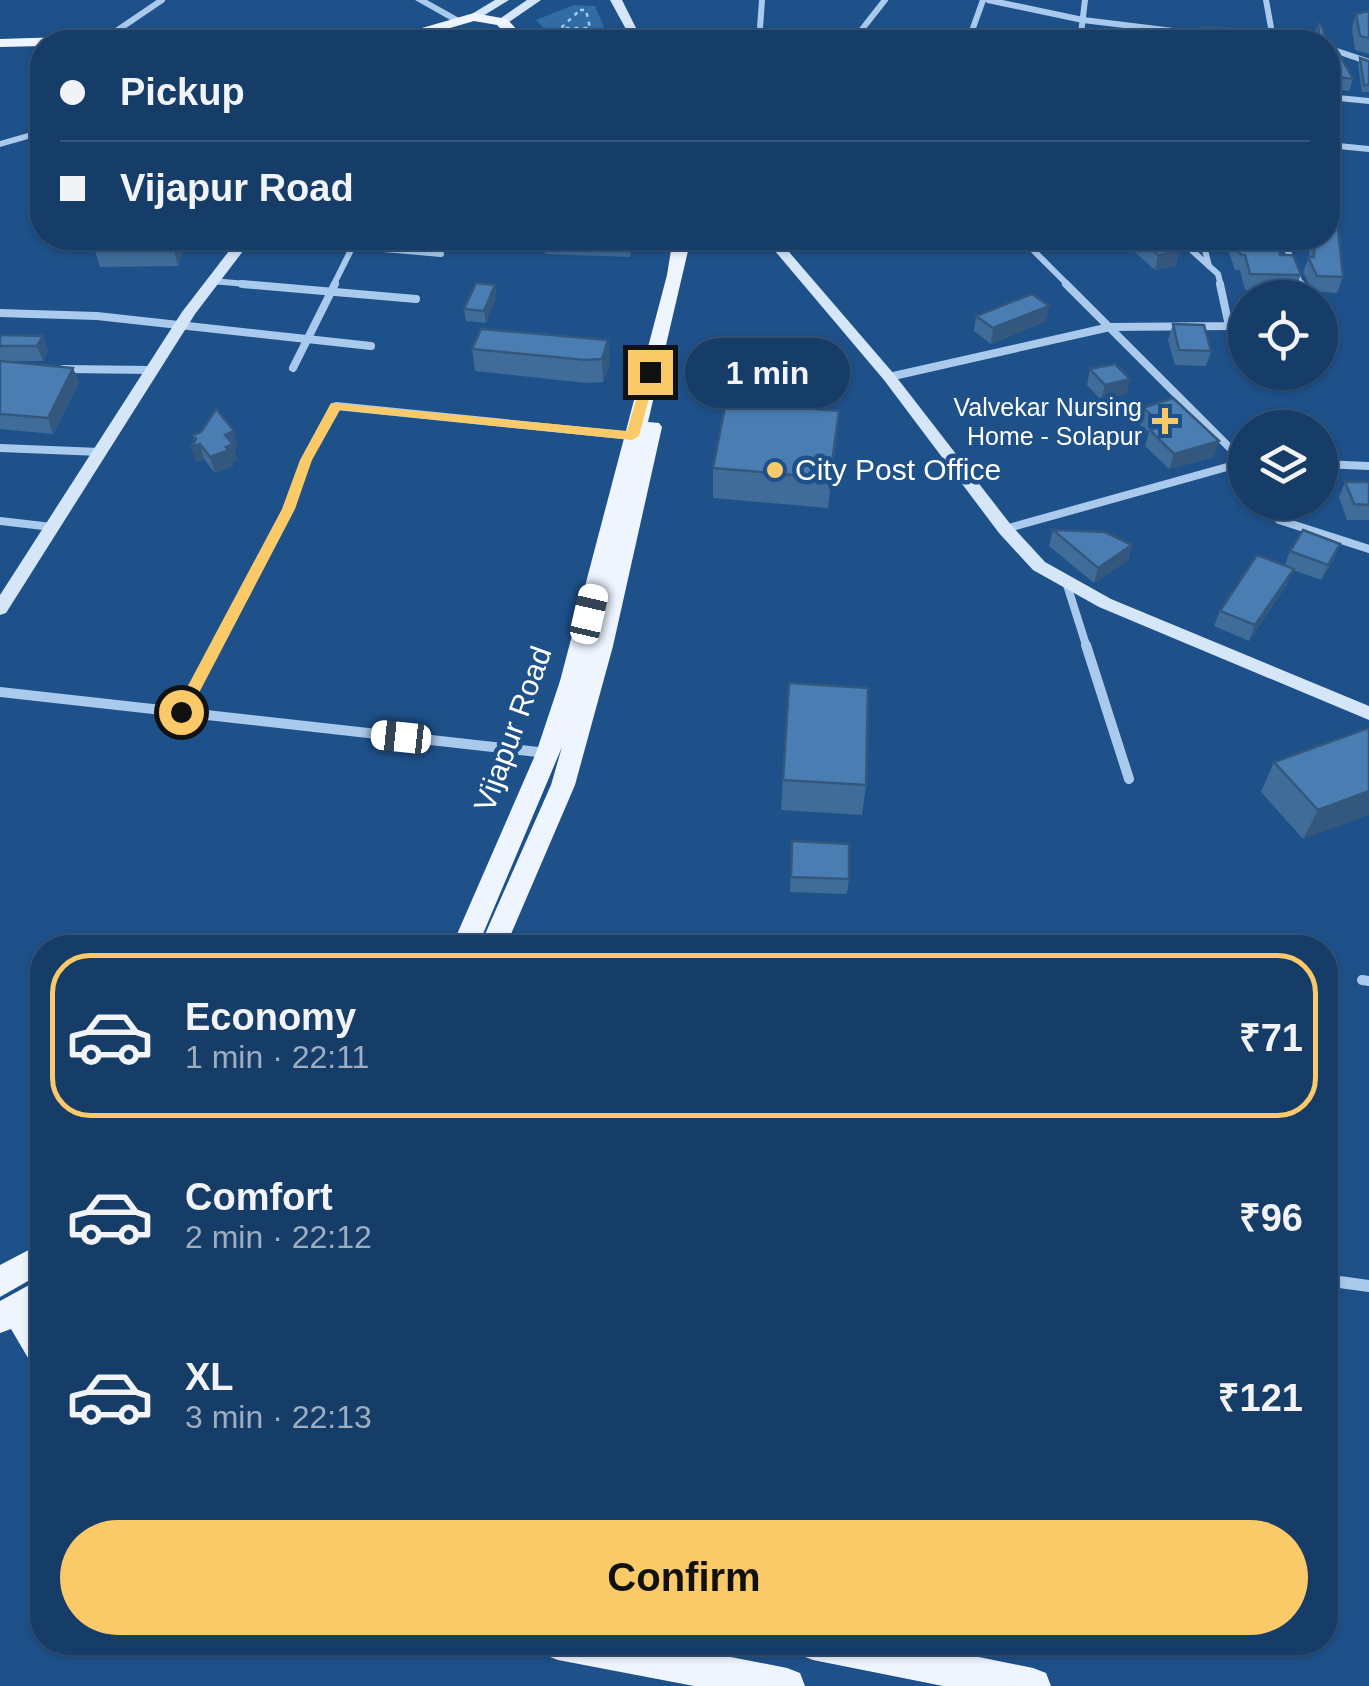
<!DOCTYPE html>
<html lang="en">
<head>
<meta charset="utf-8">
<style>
	:root { --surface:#163d68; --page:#234871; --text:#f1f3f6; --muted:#9eaec0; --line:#35567c; --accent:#fbca68 }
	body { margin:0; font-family:Arial,sans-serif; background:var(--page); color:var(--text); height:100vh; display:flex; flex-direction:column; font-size:38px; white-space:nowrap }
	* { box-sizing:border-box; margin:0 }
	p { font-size:32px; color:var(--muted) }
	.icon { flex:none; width:55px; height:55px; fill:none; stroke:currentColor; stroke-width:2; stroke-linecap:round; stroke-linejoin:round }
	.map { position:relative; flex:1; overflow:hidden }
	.sheet { position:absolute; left:30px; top:935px; width:1308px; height:720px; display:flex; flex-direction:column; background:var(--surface); border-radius:40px; box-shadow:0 2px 8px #0004,0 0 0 2px var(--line) }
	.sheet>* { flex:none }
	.top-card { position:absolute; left:30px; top:30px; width:1310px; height:220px; border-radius:40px; box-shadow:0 2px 8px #0004,0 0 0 2px var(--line); display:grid; align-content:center; height:220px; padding:0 30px; background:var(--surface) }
	.controls { position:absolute; left:1228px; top:280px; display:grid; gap:20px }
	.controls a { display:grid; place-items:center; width:110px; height:110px; border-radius:50%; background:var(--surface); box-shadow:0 2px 8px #0004,0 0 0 2px var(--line); font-size:50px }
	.end { position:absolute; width:45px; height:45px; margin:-22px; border:12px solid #fbca68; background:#111; box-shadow:0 0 0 5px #111 }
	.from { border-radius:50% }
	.bubble { position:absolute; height:70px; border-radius:35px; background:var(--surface); box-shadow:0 2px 8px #0004,0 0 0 2px var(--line); font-size:32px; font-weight:700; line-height:70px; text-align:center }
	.car { position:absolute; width:30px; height:60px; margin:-30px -15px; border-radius:12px; box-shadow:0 0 8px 2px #0007; background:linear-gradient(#fff 24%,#345 0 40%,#fff 0 76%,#345 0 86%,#fff 0) }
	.top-card b { display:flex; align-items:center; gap:35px; height:95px; font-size:38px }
	.top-card b+b { border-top:2px solid var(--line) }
	.top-card i { width:25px; height:25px; background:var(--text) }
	ul { padding:18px 0 0; list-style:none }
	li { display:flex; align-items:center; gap:30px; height:165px; margin:0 20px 15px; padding:0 10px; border:5px solid transparent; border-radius:40px }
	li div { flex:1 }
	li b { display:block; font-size:38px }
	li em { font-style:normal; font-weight:700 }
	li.on { border-color:var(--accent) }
	li>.icon { width:90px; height:90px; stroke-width:1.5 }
	.primary-button { display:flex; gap:20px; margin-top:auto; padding:20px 30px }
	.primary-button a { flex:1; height:115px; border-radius:60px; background:var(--accent); color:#111; font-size:40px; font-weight:700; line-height:115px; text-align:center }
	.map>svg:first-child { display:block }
	.green { fill:#316ca7 }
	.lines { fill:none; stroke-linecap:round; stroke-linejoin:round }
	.path { stroke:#a9caec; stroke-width:2.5; stroke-dasharray:4 5; stroke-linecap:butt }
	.minor-far3 { stroke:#a9caec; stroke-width:6 }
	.minor-far2 { stroke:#a9caec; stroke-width:8 }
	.minor-far1 { stroke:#a9caec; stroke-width:10 }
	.minor { stroke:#a9caec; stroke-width:12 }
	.tertiary { fill:#a9caec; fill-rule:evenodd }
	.secondary { fill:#d5e6f9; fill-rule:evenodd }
	.primary { fill:#eef5ff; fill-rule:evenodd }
	.wall { fill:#406c9a }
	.shaded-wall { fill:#34587d }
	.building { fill:#4a7eb3; stroke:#34587d; stroke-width:2.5 }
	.route { fill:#fbca68 }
	.poi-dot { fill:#fbca68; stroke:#1e518a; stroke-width:4 }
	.labels { text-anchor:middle; stroke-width:9; stroke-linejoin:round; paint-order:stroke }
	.far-poi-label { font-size:25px; fill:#fff; stroke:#1e518a; text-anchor:end }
	.poi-label { font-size:30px; fill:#fff; stroke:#1e518a; text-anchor:start }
	.street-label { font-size:30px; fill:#fff; stroke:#1e518a }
</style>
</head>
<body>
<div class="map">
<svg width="1369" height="1686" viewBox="0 0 1369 1686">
	<rect width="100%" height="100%" fill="#1e518a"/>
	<polygon class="green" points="574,5 595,6 606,32 547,32 536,20"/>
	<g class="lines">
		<polygon class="path" points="580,10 586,10 590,28 561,28"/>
		<g class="minor-far3">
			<polyline points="988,0 1083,20 1214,36"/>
			<polyline points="1266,0 1272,33"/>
			<polyline points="858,35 930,42"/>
			<polyline points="106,38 162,0"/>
			<polyline points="759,42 762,0"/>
			<polyline points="852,42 885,0"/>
			<polyline points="968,42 983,0"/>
			<polyline points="1080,42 1085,0"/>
			<polyline points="1328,48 1369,62"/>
			<polyline points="1328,145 1369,149"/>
			<polyline points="258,238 441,254"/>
			<polyline points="1021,238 1069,286"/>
			<polyline points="1178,238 1218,274 1221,286"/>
			<polyline points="1202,238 1209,266"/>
			<polyline points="1283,238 1301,286"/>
			<polyline points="211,281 270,286"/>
			<polyline points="333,286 357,238"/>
		</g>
		<g class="minor-far2">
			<polyline points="242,284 416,299"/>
			<polyline points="1066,284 1245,463"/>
			<polyline points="1301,284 1306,298"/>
			<polyline points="0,313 97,316 371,346"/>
			<polyline points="293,368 335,284"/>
			<polyline points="63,369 152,370"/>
			<polyline points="889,377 1110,327 1229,326 1220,284"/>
			<polyline points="0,448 100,452"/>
			<polyline points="1320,464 1369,466"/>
			<polyline points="1269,502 1279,520 1369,549"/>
			<polyline points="0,521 52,527"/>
			<polyline points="1005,529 1245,462"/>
			<polyline points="1067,585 1087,648"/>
			<polyline points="215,648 288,509 306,460 336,406 632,436"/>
		</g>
		<g class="minor-far1">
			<polyline points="1086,645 1129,779"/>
			<polyline points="0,692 547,753"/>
			<polyline points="181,713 217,645"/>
			<polyline points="1362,980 1369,981"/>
		</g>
		<polyline class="minor" points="1325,1280 1369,1286"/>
		<g class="tertiary">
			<polygon points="415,0 427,0 461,19 452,21"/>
			<polygon points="1328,94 1369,98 1369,104 1328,100"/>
			<polygon points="42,129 42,135 0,147 0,141"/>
		</g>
		<g class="secondary">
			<polygon points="495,0 509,0 478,19 470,19 470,15"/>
			<polygon points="527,0 541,0 506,24 498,24 498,20"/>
			<polygon points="610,0 622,0 643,42 633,42"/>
			<polygon points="239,238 253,238 195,314 6,613 0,615 0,595 182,312"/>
			<polygon points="764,238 777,238 894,374 1011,525 1045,562 1111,599 1369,706 1369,720 1099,607 1033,570 999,533 884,380"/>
		</g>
		<g class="primary">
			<polygon points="474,13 507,19 519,32 596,38 603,42 512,40 497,25 474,21 409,40 42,42 42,46 0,47 0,39 260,31 408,32"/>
			<polygon points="673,238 691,238 648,422 659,423 662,427 613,646 575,785 505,948 479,948 551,785 562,747 477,948 451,948 536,753 560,681 667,275"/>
			<polygon points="42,1243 42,1273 0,1297 0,1265"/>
			<polygon points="42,1278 42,1310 36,1314 42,1324 42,1368 31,1363 11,1329 0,1333 0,1301"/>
			<polygon points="540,1642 654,1642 787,1668 800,1673 805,1686 694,1686 558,1660 545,1655"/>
			<polygon points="795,1642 905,1642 1033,1668 1046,1673 1051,1686 943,1686 813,1660 800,1655"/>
		</g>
	</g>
	<g class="wall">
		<polygon points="1369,11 1369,54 1355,50 1352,28 1356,14"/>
		<polygon points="1318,24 1353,79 1349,91 1328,89 1328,42 1202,42 1200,40 1203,27 1313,37"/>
		<polygon points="1360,58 1369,61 1369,92 1362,92 1358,65"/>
		<polygon points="42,96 42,119 39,118 34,103"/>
		<polygon points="1328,132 1335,166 1330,182 1328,181"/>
		<polygon points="95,238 188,238 178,266 100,267 93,244"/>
		<polygon points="544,238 633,238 630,257 545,254"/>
		<polygon points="960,238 1006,238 1005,243 972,250"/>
		<polygon points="1119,238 1165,238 1180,251 1175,266 1155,270"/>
		<polygon points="1220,238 1277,238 1280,255 1301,275 1295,290 1245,290 1240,270 1235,270 1229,252 1223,252"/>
		<polygon points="1310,238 1328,238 1343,277 1337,293 1312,291 1303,272 1309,257"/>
		<polygon points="495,285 496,297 486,323 466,321 464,309"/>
		<polygon points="1049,306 1046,321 991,344 974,331 976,316"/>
		<polygon points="1173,324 1211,351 1206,366 1175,365 1168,340"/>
		<polygon points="0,335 43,336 48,351 43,361 4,361 73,368 79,383 53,434 0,429"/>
		<polygon points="608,340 610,363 603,382 586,383 475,371 472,349"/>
		<polygon points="1090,369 1130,379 1126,394 1101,400 1087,385"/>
		<polygon points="793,407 836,442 828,508 713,498 713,468"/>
		<polygon points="1143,408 1214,457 1169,469 1145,446 1149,432 1139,424"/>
		<polygon points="193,435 238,447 234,448 237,460 232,462 233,466 215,473 204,459 196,462"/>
		<polygon points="1345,482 1369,482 1369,520 1347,520 1339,497"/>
		<polygon points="1053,530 1132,545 1128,560 1094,583 1049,546"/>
		<polygon points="1290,551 1334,559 1321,580 1293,570 1287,584 1249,641 1214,626 1220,611 1285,565"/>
		<polygon points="789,683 866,785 862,815 781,810"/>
		<polygon points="1369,728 1303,839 1261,792 1274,762"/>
		<polygon points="792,841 849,879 847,894 790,892"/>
	</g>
	<g class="shaded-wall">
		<polygon points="174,238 188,238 178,266 172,243"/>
		<polygon points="629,238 633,238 630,257"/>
		<polygon points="974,238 1006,238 1005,243 972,250"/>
		<polygon points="1180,251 1175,266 1155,270 1158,255"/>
		<polygon points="495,285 496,297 486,323 484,311"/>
		<polygon points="1049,306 1046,321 991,344 993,328"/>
		<polygon points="43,336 48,351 43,361 37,346"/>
		<polygon points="608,340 610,363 603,382 602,359"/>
		<polygon points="73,368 79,383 53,434 48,418"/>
		<polygon points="1130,379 1126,394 1101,400 1105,385"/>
		<polygon points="234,431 238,447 234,448 237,460 232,462 233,466 215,473 210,457 225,435"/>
		<polygon points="1219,441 1214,457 1169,469 1174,454"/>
		<polygon points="200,444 204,459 196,462 191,447"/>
		<polygon points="1340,544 1334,559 1321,580 1328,565"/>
		<polygon points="1132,545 1128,560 1094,583 1098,568"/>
		<polygon points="1294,569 1287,584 1249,641 1255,625"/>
		<polygon points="1369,791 1369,815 1303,839 1318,810"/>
	</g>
	<g class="building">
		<polygon points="1369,11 1369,38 1360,36 1356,14"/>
		<polygon points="1318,24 1321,24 1326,39 1333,43 1353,79 1328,76 1328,42 1266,42 1262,35 1262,42 1212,42 1203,27 1284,31 1313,37 1319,34"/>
		<polygon points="1360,58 1369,61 1369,85 1364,85"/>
		<polygon points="42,96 42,105 34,103 40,98"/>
		<polygon points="1328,132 1335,166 1328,166"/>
		<polygon points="1328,227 1338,228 1343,277 1317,276 1308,257 1314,257 1314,238 1328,238"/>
		<polygon points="95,238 174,238 172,243 93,244"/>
		<polygon points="1139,238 1165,238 1180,251 1158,255"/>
		<polygon points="1234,238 1277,238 1280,255 1293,255 1301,275 1250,274 1245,255 1240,254"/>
		<polygon points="476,283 495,285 484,311 464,309"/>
		<polygon points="1032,294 1049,306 993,328 976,316"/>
		<polygon points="1173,324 1204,325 1211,351 1179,350"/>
		<polygon points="481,329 608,340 602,359 585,360 472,349"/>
		<polygon points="0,335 43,336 37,346 0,346"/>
		<polygon points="0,361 73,368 48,418 0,414"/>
		<polygon points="1115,364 1130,379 1105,385 1090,369"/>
		<polygon points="770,398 794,400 793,407 839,411 830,478 713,468 726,402 768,406"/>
		<polygon points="1173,398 1219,441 1174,454 1150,430 1164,426 1143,408"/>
		<polygon points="216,409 234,431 225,435 233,444 226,447 229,450 210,457 200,444 191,447 196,439 193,435 201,432"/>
		<polygon points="1345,482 1369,482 1369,505 1354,504"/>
		<polygon points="1053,530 1105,532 1132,545 1098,568"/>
		<polygon points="1303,530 1340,544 1328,565 1290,551"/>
		<polygon points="1257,555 1294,569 1255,625 1220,611"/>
		<polygon points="789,683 868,688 866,785 783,780"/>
		<polygon points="1369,728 1369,791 1318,810 1274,762"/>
		<polygon points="792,841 849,844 849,879 791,877"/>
	</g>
	<polygon class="route" points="650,368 656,372 639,436 632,440 340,410 312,460 295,509 189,712 187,716 176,716 174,712 282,509 300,460 331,403 627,431 644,372"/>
	<g class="poi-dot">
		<path d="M1160 406h10v10h10v10h-10v10h-10v-10h-10v-10h10z"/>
		<circle cx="775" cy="470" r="10"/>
	</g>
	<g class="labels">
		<g class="far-poi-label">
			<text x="1142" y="416">Valvekar Nursing<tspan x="1142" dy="29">Home - Solapur</tspan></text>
		</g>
		<g class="poi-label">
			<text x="795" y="480">City Post Office</text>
		</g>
		<g class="street-label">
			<text transform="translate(513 729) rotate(-70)" y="10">Vijapur Road</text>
		</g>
	</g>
</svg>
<div class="controls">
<a><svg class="icon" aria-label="locate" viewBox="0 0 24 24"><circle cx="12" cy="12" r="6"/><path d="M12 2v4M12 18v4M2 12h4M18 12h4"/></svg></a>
<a><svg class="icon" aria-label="layers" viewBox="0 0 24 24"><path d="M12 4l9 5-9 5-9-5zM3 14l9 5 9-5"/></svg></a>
</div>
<i class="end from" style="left:181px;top:712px"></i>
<i class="end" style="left:650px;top:372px"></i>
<div class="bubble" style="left:685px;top:338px;width:165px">1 min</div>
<i class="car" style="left:589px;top:614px;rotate:13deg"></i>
<i class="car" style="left:401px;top:737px;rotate:276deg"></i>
<div class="top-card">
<b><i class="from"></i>Pickup</b>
<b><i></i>Vijapur Road</b>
</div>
<section class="sheet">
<ul>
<li class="on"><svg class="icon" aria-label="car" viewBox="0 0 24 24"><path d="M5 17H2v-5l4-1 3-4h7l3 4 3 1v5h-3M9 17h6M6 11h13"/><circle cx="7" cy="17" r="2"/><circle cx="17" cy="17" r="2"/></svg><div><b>Economy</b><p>1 min · 22:11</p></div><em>₹71</em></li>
<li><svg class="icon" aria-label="car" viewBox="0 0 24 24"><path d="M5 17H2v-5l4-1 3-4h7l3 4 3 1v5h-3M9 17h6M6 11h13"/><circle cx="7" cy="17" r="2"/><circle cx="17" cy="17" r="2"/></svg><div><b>Comfort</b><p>2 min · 22:12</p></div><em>₹96</em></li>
<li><svg class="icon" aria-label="car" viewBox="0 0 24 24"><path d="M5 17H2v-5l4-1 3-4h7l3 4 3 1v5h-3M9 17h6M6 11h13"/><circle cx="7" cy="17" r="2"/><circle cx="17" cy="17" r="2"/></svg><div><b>XL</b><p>3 min · 22:13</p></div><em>₹121</em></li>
</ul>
<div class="primary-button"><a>Confirm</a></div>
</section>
</div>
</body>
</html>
